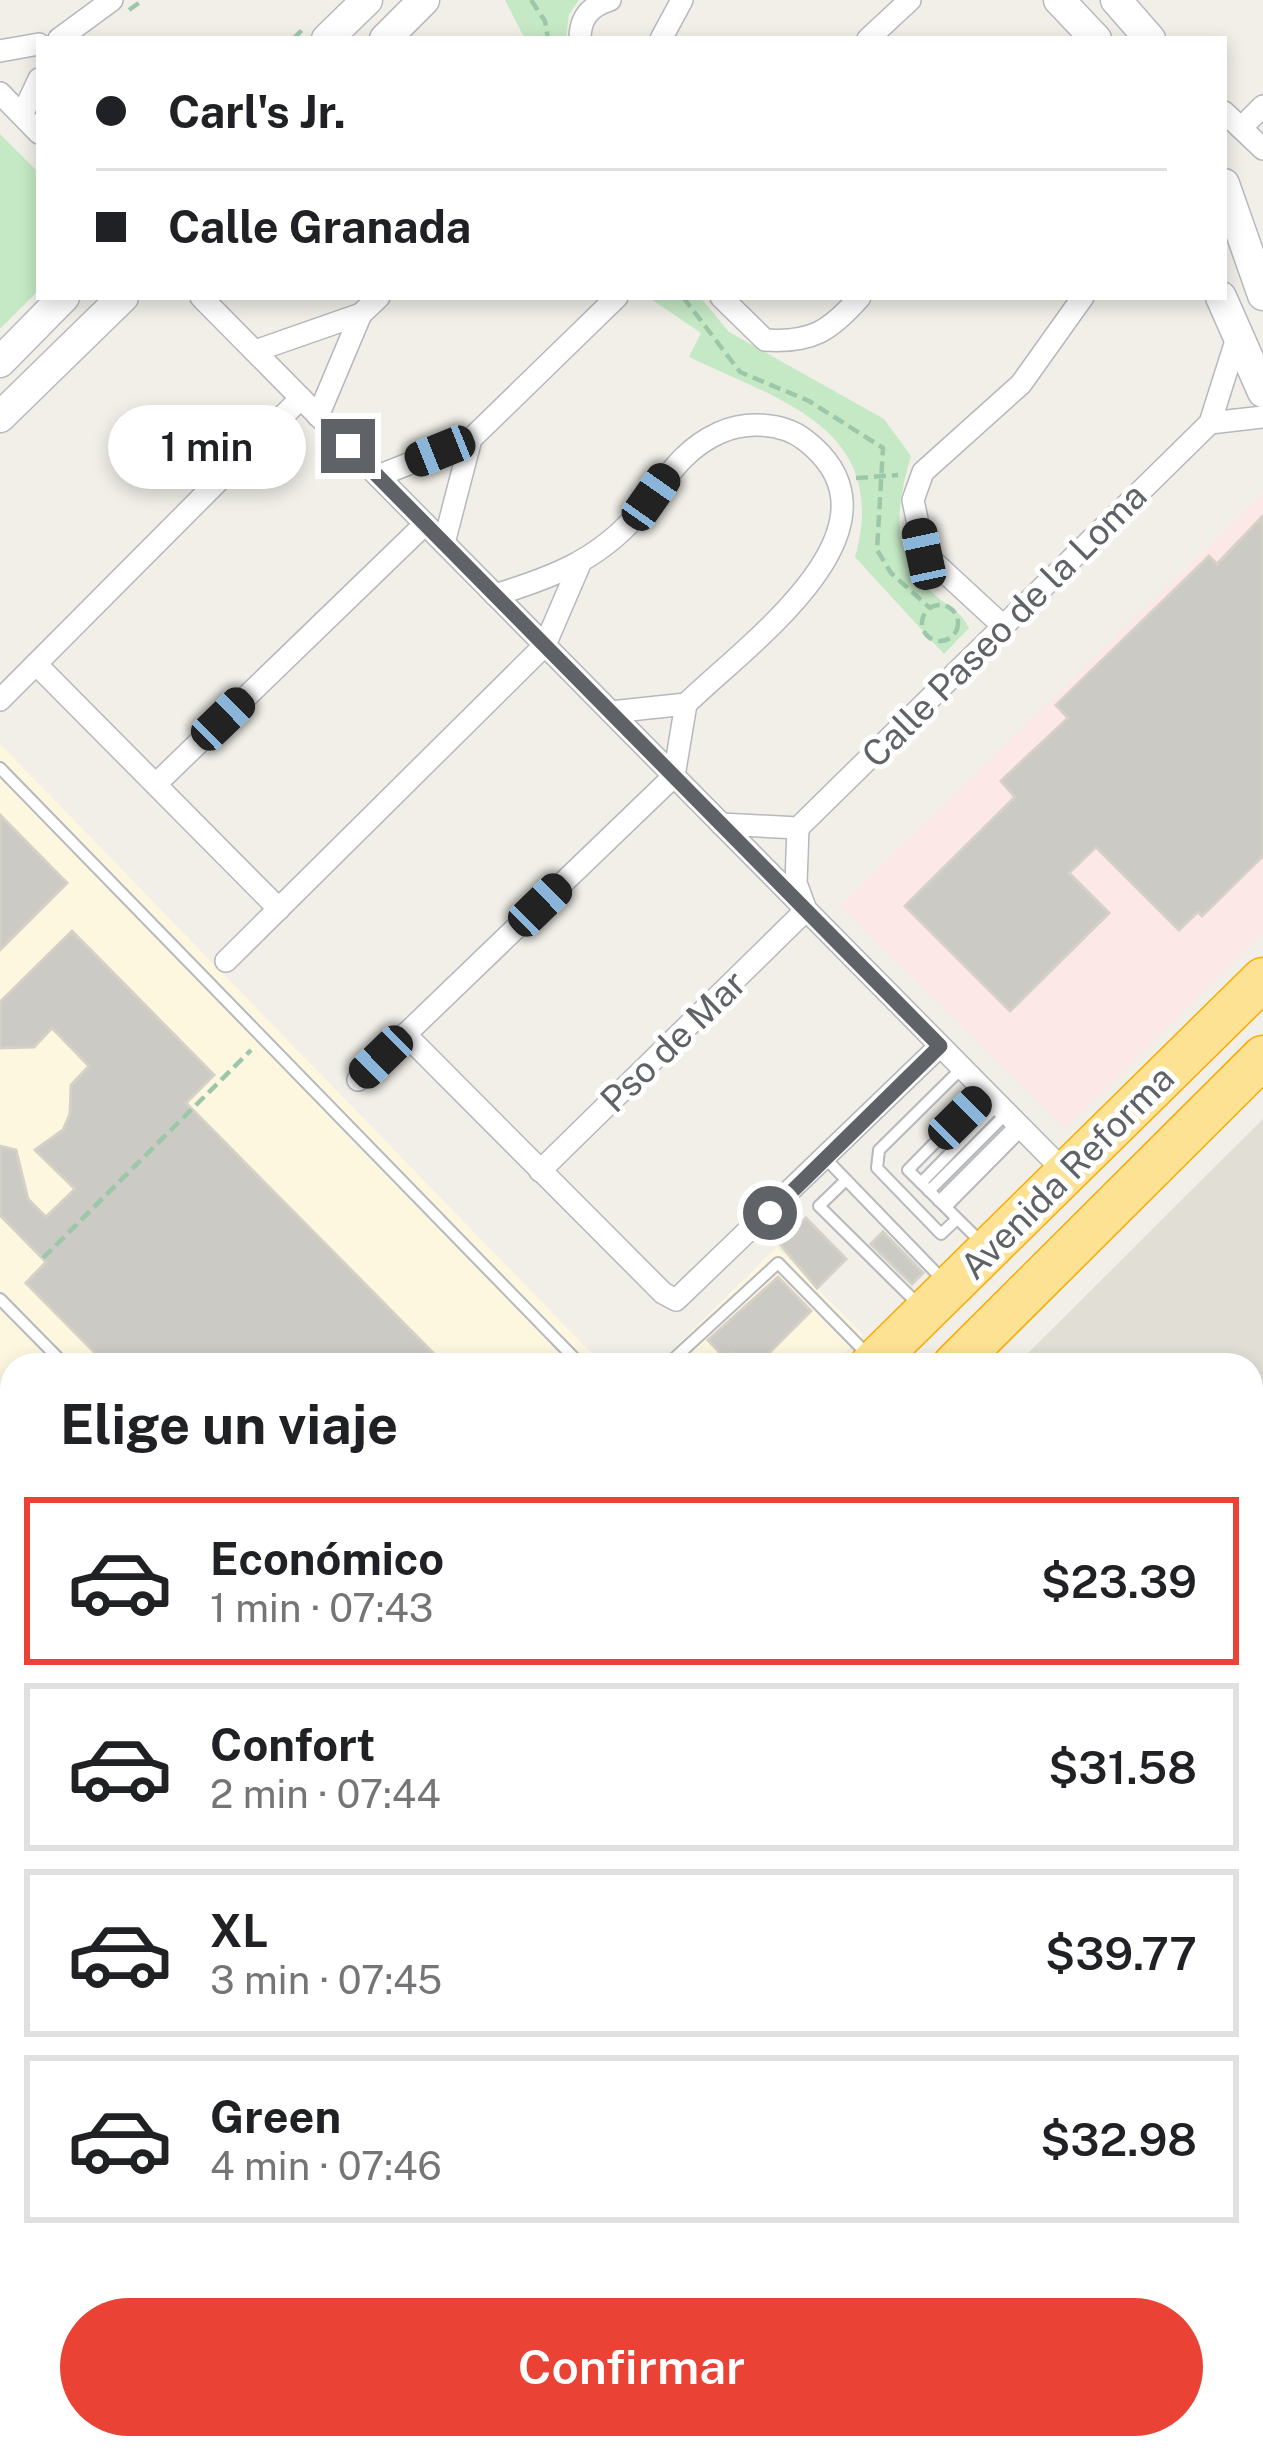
<!DOCTYPE html>
<html lang="es">
<head>
<meta charset="utf-8">
<style>
	:root { --surface:#fff; --page:#f6f6f6; --text:#202124; --muted:#757577; --line:#e0e0e0; --accent:#ea4335 }
	body { margin:0; font-family:"Public Sans",sans-serif; background:var(--page); color:var(--text); height:100vh; display:flex; flex-direction:column; font-size:45px; white-space:nowrap }
	* { box-sizing:border-box; margin:0 }
	p { font-size:39px; color:var(--muted) }
	.icon { flex:none; width:66px; height:66px; fill:none; stroke:currentColor; stroke-width:2; stroke-linecap:round; stroke-linejoin:round }
	.map { position:relative; flex:1; overflow:hidden }
	.details { position:absolute; left:0px; top:1353px; width:1263px; height:1107px; display:flex; flex-direction:column; background:var(--surface); border-radius:36px 36px 0 0; box-shadow:0 6px 18px #0003 }
	.details>* { flex:none }
	.guide { position:absolute; left:36px; top:36px; width:1191px; height:264px; border-radius:0px; box-shadow:0 6px 18px #0003; display:grid; align-content:center; height:264px; padding:0 60px; background:var(--surface) }
	.end { position:absolute; width:54px; height:54px; margin:-27px; border:15px solid #5f6368; background:#fff; box-shadow:0 0 0 6px #fff }
	.from { border-radius:50% }
	.bubble { position:absolute; height:84px; border-radius:42px; background:var(--surface); box-shadow:0 6px 18px #0003; font-size:39px; font-weight:600; line-height:84px; text-align:center }
	.car { position:absolute; width:36px; height:72px; margin:-36px -18px; border-radius:15px; box-shadow:0 0 9px 3px #0007; background:linear-gradient(#222 24%,#8ab4d8 0 40%,#222 0 76%,#8ab4d8 0 86%,#222 0) }
	.guide b { display:flex; align-items:center; gap:42px; height:114px; font-size:45px }
	.guide b+b { border-top:3px solid var(--line) }
	.guide i { width:30px; height:30px; background:var(--text) }
	ul { padding:0; list-style:none }
	li { display:flex; align-items:center; gap:36px; height:168px; margin:0 24px 18px; padding:0 36px; border:6px solid var(--line); border-radius:0px }
	li div { flex:1 }
	li b { display:block; font-size:45px }
	li em { font-style:normal; font-weight:600 }
	li.selected { border-color:var(--accent) }
	li>.icon { width:108px; height:108px; stroke-width:1.5 }
	h2 { padding:0 60px; font-size:54px; line-height:144px }
	.cta { display:flex; gap:24px; margin-top:auto; padding:24px 60px }
	.cta a { flex:1; height:138px; border-radius:72px; background:var(--accent); color:#fff; font-size:48px; font-weight:600; line-height:138px; text-align:center }
	.map>svg:first-child { display:block }
	.commercial { fill:#fef7e0 }
	.industrial { fill:#e0deda }
	.education { fill:#e1ded6 }
	.medical { fill:#fce8e6 }
	.green { fill:#c5e8c5 }
	.building { fill:#cccac5; stroke:#d6d1c6; stroke-width:3 }
	.lines { fill:none; stroke-linecap:round; stroke-linejoin:round }
	.lane-casing { stroke:#b5b8bc; stroke-width:14 }
	.street-casing { stroke:#b5b8bc; stroke-width:24 }
	.secondary-casing { stroke:#b6babf; stroke-width:33 }
	.highway-casing { stroke:#f9ab00; stroke-width:45 }
	.path { stroke:#9cc7a9; stroke-width:4.5; stroke-dasharray:12 6; stroke-linecap:butt }
	.lane { stroke:#fff; stroke-width:10 }
	.street { stroke:#fff; stroke-width:21 }
	.secondary { stroke:#fff; stroke-width:30 }
	.highway { stroke:#fde293; stroke-width:42 }
	.route { stroke:#5f6368; stroke-width:15 }
	.labels { text-anchor:middle; stroke-width:10; stroke-linejoin:round; paint-order:stroke }
	.street-label { font-size:36px; fill:#5f6368; stroke:#fff }
</style>
</head>
<body>
<div class="map">
<svg width="1263" height="2458" viewBox="0 0 1263 2458">
	<rect width="100%" height="100%" fill="#f1efe8"/>
	<g class="commercial">
		<polygon points="0,744 603,1365 12,1365 12,2176 0,2187"/>
		<polygon points="777,1247 863,1335 832,1365 657,1365"/>
	</g>
	<polygon class="industrial" points="537,2448 758,2448 768,2458 547,2458"/>
	<polygon class="education" points="1263,1119 1263,1926 1251,1914 1251,1365 1016,1365"/>
	<polygon class="medical" points="1263,493 1263,933 1066,1128 840,906"/>
	<g class="green">
		<polygon points="505,0 579,0 569,14 566,39 525,39"/>
		<polygon points="0,134 39,173 39,290 0,329"/>
		<path d="M648 297H700L729 332 884 419 911 456C895 509 890 554 935 595 948 607 961 611 969 628L944 654 855 557C891 429 781 401 689 357L701 333Z"/>
		<polygon points="100,2448 537,2448 547,2458 110,2458"/>
	</g>
	<g class="building">
		<polygon points="1263,516 1263,856 1202,916 1198,912 1179,930 1096,847 1069,873 1109,913 1010,1011 905,906 1015,797 1001,781 1068,718 1056,705 1209,556 1217,564"/>
		<polygon points="0,815 67,883 0,950"/>
		<polygon points="72,931 214,1075 186,1103 445,1365 107,1365 26,1283 46,1262 0,1215 0,1146 16,1150 28,1199 46,1217 75,1189 35,1150 63,1130 70,1114 71,1085 89,1066 52,1028 34,1047 0,1048 0,1002"/>
		<polygon points="806,1218 846,1259 817,1288 780,1244"/>
		<polygon points="883,1232 923,1273 912,1284 871,1244"/>
		<polygon points="778,1277 811,1311 757,1365 746,1365 733,1352 726,1359 708,1340"/>
	</g>
	<g class="lines">
		<g class="lane-casing">
			<g id="lane">
				<polyline points="0,768 581,1365"/>
				<polyline points="826,1159 944,1281"/>
				<polyline points="846,1180 819,1206 918,1304"/>
				<polyline points="921,1183 998,1104"/>
				<polyline points="929,1191 1007,1113"/>
				<polyline points="939,1201 1017,1123"/>
				<polyline points="946,1207 1023,1129"/>
				<polyline points="957,1219 941,1234 877,1168 879,1150 962,1068"/>
				<polyline points="982,1243 908,1170 985,1092"/>
				<polyline points="0,1299 65,1365"/>
				<polyline points="667,1365 778,1263 868,1355"/>
				<polyline points="0,1634 12,1646"/>
				<polyline points="0,1671 12,1658"/>
				<polyline points="0,1695 12,1707"/>
				<polyline points="0,1728 12,1740"/>
				<polyline points="0,1876 12,1888"/>
				<polyline points="0,1970 12,1982"/>
			</g>
		</g>
		<g class="street-casing">
			<g id="street">
				<polyline points="59,39 112,0"/>
				<path d="M580 39C580 18 590 6 610 0"/>
				<polyline points="661,39 682,0"/>
				<polyline points="868,39 910,0"/>
				<polyline points="0,51 39,44"/>
				<polyline points="0,93 39,133"/>
				<polyline points="1224,112 1263,149"/>
				<polyline points="22,115 39,79"/>
				<polyline points="1241,128 1263,106"/>
				<polyline points="201,297 1066,1173"/>
				<path d="M721 297 765 340C812 343 830 331 860 297"/>
				<polyline points="255,351 361,314 379,297"/>
				<polyline points="318,416 361,314"/>
				<polyline points="1210,423 1263,417"/>
				<polyline points="378,476 471,439 617,297"/>
				<polyline points="444,543 471,439"/>
				<path d="M495 595C550 578 597 561 636 516 664 484 679 451 719 433 745 421 782 422 805 440 917 526 746 645 686 704"/>
				<polyline points="1003,626 924,553 913,500 923,472 1021,384 1083,297"/>
				<polyline points="36,664 279,909"/>
				<polyline points="0,700 301,398"/>
				<polyline points="611,712 686,704"/>
				<polyline points="156,784 425,524"/>
				<polyline points="721,824 798,828 1210,423 1236,341"/>
				<polyline points="226,961 545,645 579,566"/>
				<polyline points="405,1034 663,1293 676,1300 940,1046"/>
				<polyline points="358,1080 674,776 686,704"/>
				<polyline points="540,1171 806,910 796,883 798,828"/>
				<polyline points="0,2374 12,2386"/>
				<polyline points="72,2448 82,2458"/>
			</g>
		</g>
		<g class="secondary-casing">
			<g id="secondary">
				<polyline points="1059,0 1096,39"/>
				<polyline points="1116,0 1150,39"/>
				<polyline points="327,39 367,0"/>
				<polyline points="385,39 424,0"/>
				<polyline points="1224,184 1263,295"/>
				<polyline points="1221,297 1263,392"/>
				<polyline points="0,362 64,297"/>
				<polyline points="0,417 123,297"/>
				<polyline points="1251,1989 1263,1984"/>
				<polyline points="1251,2031 1263,2026"/>
				<polyline points="845,2458 855,2448"/>
				<polyline points="892,2458 899,2448"/>
			</g>
		</g>
		<g class="highway-casing">
			<g id="highway">
				<polyline points="871,1365 1263,979"/>
				<polyline points="954,1365 1263,1057"/>
				<polyline points="0,2228 12,2216"/>
				<polyline points="0,2307 12,2295"/>
				<polyline points="0,2445 31,2454"/>
			</g>
		</g>
		<g class="path">
			<polyline points="531,0 545,21 548,39"/>
			<polyline points="129,10 143,0"/>
			<polyline points="293,39 303,29"/>
			<polyline points="683,297 740,372 809,401 883,448 877,550 891,573 930,608"/>
			<polyline points="856,478 898,475"/>
			<circle cx="940" cy="623" r="18"/>
			<polyline points="43,1258 251,1050"/>
			<polyline points="1251,1393 1263,1381"/>
			<polyline points="1251,1563 1263,1575"/>
			<polyline points="1251,1605 1263,1593"/>
		</g>
		<use href="#lane" class="lane"/>
		<use href="#street" class="street"/>
		<use href="#secondary" class="secondary"/>
		<use href="#highway" class="highway"/>
	</g>
	<g class="lines">
		<polyline class="route" points="348,446 940,1046 770,1213"/>
	</g>
	<g class="labels">
		<g class="street-label">
			<text transform="translate(1004 625) rotate(-45)" y="13">Calle Paseo de la Loma</text>
			<text transform="translate(673 1041) rotate(-44)" y="13">Pso de Mar</text>
			<text transform="translate(1067 1172) rotate(-45)" y="13">Avenida Reforma</text>
		</g>
	</g>
</svg>
<i class="end from" style="left:770px;top:1213px"></i>
<i class="end" style="left:348px;top:446px"></i>
<div class="bubble" style="left:108px;top:405px;width:198px">1 min</div>
<i class="car" style="left:440px;top:451px;rotate:248deg"></i>
<i class="car" style="left:651px;top:497px;rotate:35deg"></i>
<i class="car" style="left:924px;top:554px;rotate:348deg"></i>
<i class="car" style="left:223px;top:719px;rotate:46deg"></i>
<i class="car" style="left:540px;top:905px;rotate:46deg"></i>
<i class="car" style="left:381px;top:1057px;rotate:226deg"></i>
<i class="car" style="left:960px;top:1118px;rotate:45deg"></i>
<div class="guide">
<b><i class="from"></i>Carl's Jr.</b>
<b><i></i>Calle Granada</b>
</div>
<section class="details">
<h2>Elige un viaje</h2>
<ul>
<li class="selected"><svg class="icon" aria-label="car" viewBox="0 0 24 24"><path d="M5 17H2v-5l4-1 3-4h7l3 4 3 1v5h-3M9 17h6M6 11h13"/><circle cx="7" cy="17" r="2"/><circle cx="17" cy="17" r="2"/></svg><div><b>Económico</b><p>1 min · 07:43</p></div><em>$23.39</em></li>
<li><svg class="icon" aria-label="car" viewBox="0 0 24 24"><path d="M5 17H2v-5l4-1 3-4h7l3 4 3 1v5h-3M9 17h6M6 11h13"/><circle cx="7" cy="17" r="2"/><circle cx="17" cy="17" r="2"/></svg><div><b>Confort</b><p>2 min · 07:44</p></div><em>$31.58</em></li>
<li><svg class="icon" aria-label="car" viewBox="0 0 24 24"><path d="M5 17H2v-5l4-1 3-4h7l3 4 3 1v5h-3M9 17h6M6 11h13"/><circle cx="7" cy="17" r="2"/><circle cx="17" cy="17" r="2"/></svg><div><b>XL</b><p>3 min · 07:45</p></div><em>$39.77</em></li>
<li><svg class="icon" aria-label="car" viewBox="0 0 24 24"><path d="M5 17H2v-5l4-1 3-4h7l3 4 3 1v5h-3M9 17h6M6 11h13"/><circle cx="7" cy="17" r="2"/><circle cx="17" cy="17" r="2"/></svg><div><b>Green</b><p>4 min · 07:46</p></div><em>$32.98</em></li>
</ul>
<div class="cta"><a>Confirmar</a></div>
</section>
</div>
</body>
</html>
